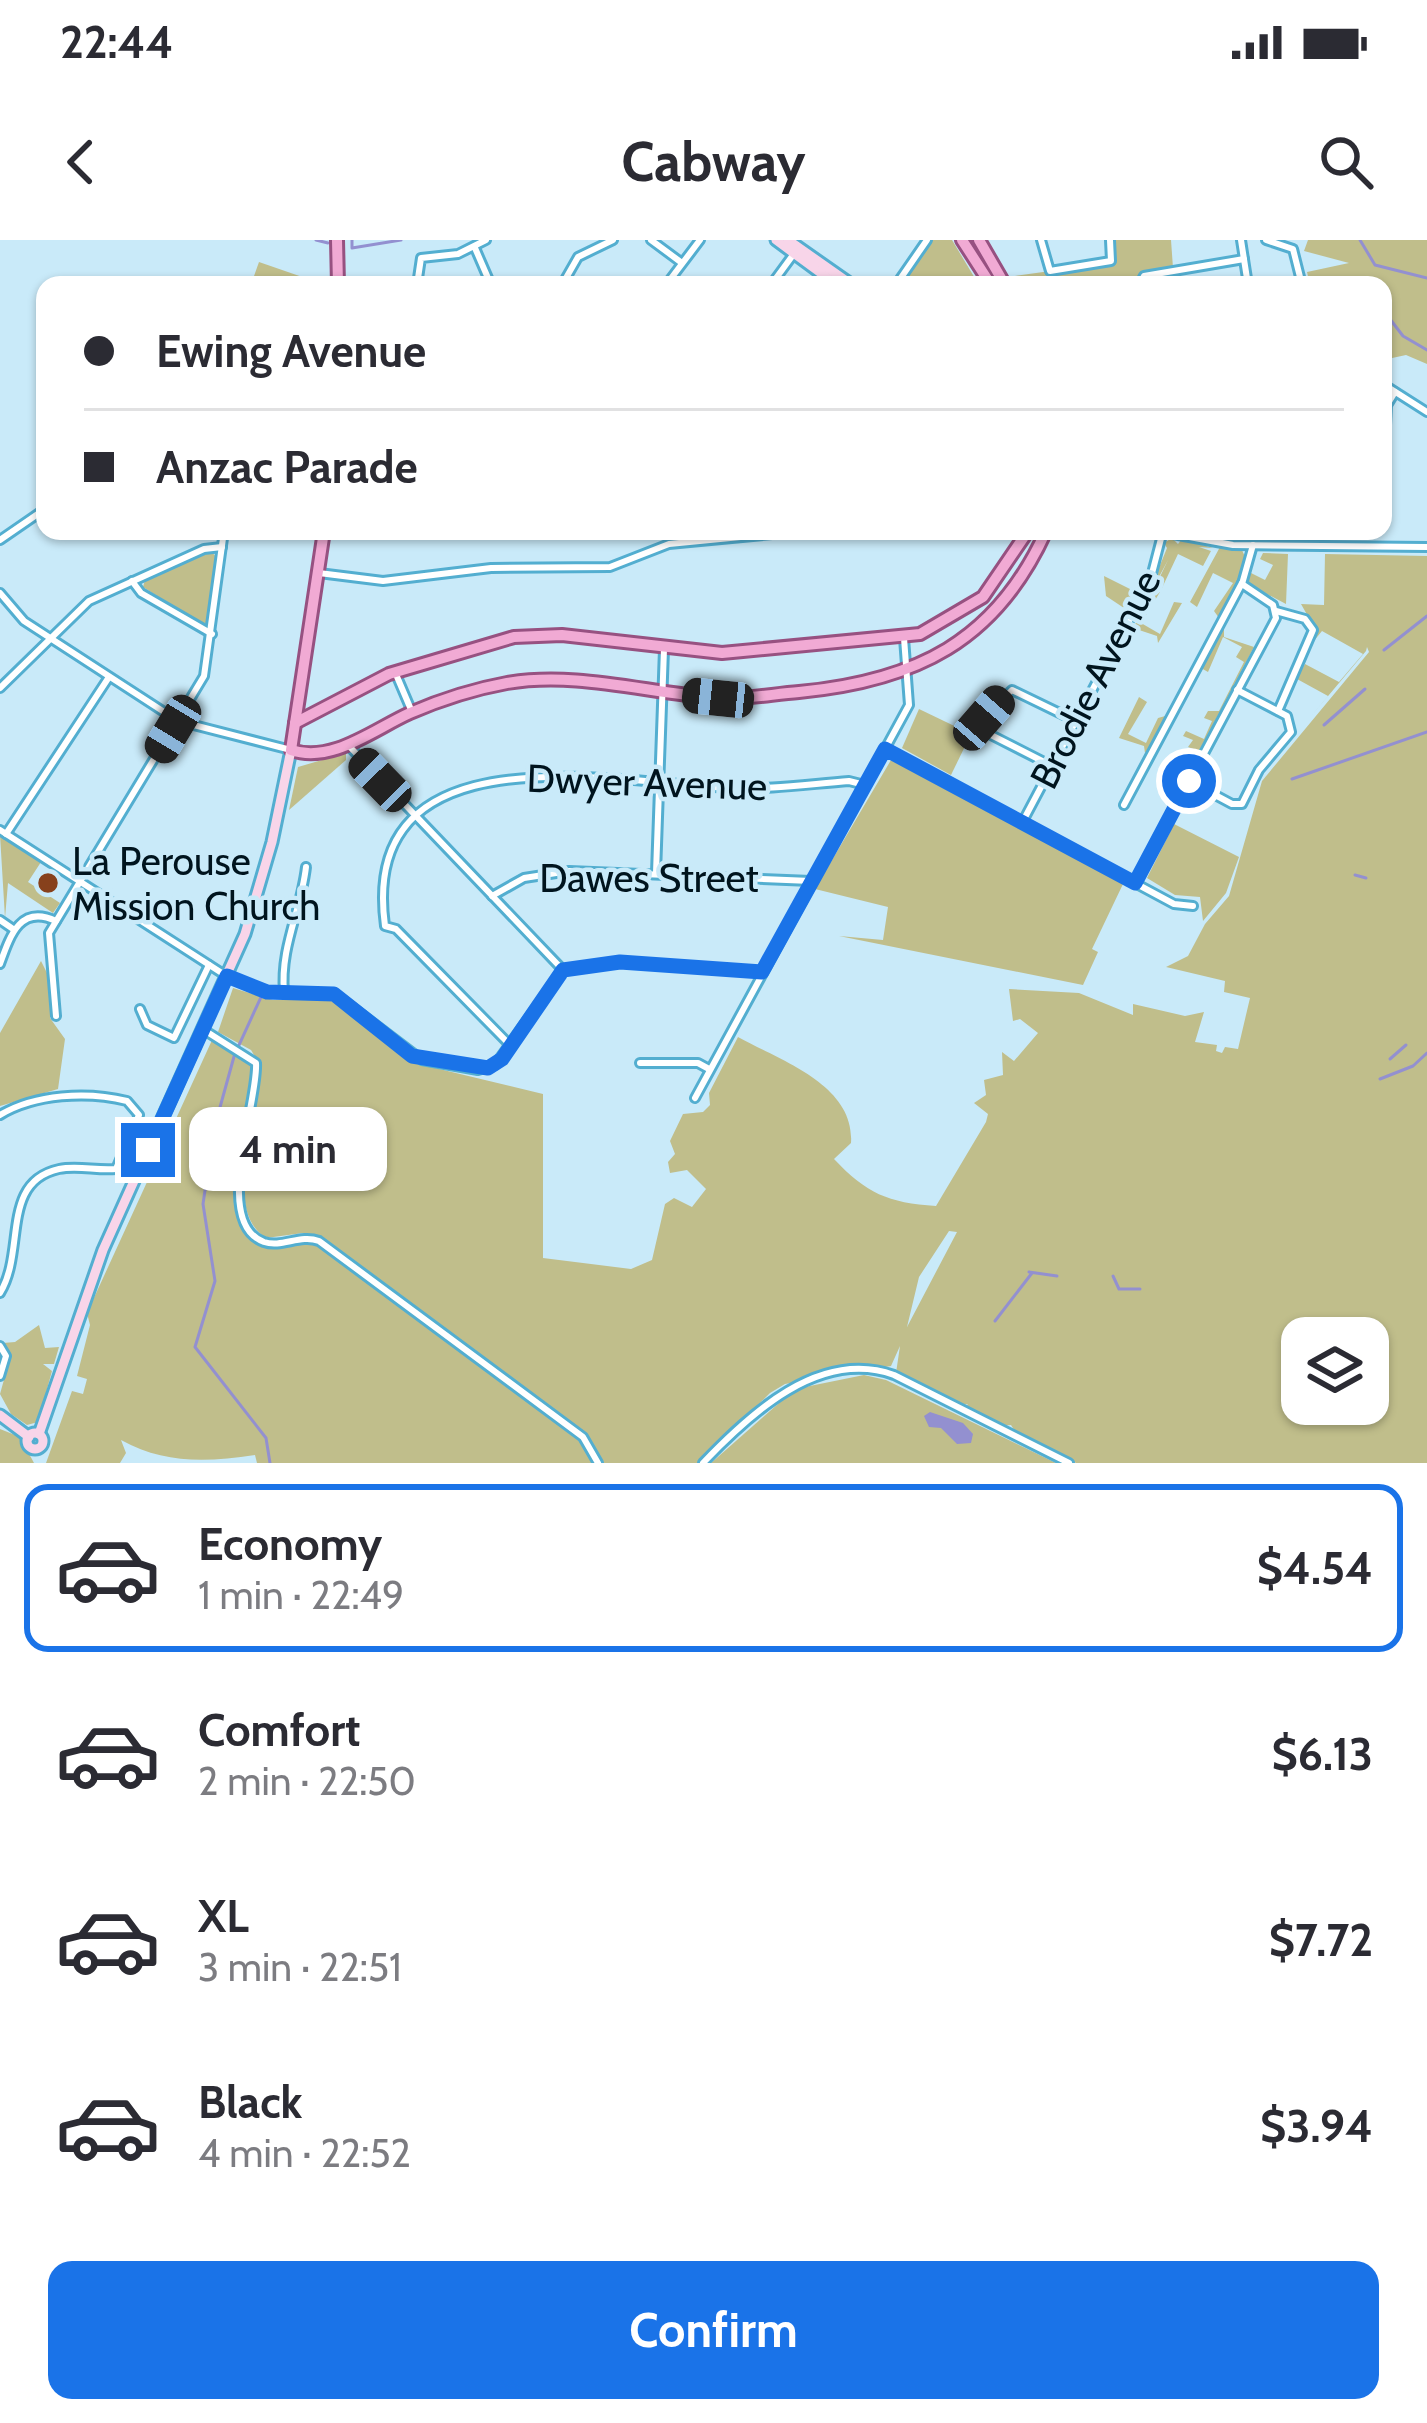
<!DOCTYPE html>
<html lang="en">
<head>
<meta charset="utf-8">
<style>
	:root { --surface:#fff; --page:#f7f7f7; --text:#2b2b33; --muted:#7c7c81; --line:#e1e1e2; --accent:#1a73e8 }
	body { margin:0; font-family:Cabin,sans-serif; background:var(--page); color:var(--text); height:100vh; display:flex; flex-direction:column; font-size:45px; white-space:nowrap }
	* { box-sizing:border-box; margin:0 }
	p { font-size:39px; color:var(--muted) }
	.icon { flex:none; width:66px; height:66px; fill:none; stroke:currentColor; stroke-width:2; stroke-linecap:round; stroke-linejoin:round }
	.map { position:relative; height:1223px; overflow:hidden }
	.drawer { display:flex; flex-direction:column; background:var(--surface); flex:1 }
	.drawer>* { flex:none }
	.top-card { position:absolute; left:36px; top:36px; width:1356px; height:264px; border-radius:24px; box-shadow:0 3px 9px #0004; display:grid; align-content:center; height:264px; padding:0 48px; background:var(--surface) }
	.tools { position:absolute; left:1281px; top:1077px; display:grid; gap:24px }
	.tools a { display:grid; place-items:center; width:108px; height:108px; border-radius:24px; background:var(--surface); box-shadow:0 3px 9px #0004; font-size:60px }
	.end { position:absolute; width:54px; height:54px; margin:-27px; border:15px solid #1a73e8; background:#fff; box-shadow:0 0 0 6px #fff }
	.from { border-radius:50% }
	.bubble { position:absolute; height:84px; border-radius:24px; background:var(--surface); box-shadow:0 3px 9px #0004; font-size:39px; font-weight:800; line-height:84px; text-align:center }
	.car { position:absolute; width:36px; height:72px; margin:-36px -18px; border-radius:15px; box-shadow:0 0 9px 3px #0007; background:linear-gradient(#222 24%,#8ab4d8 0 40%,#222 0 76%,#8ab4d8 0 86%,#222 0) }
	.top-card b { display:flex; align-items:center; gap:42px; height:114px; font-size:45px }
	.top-card b+b { border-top:3px solid var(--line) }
	.top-card i { width:30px; height:30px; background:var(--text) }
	ul { padding:21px 0 0; list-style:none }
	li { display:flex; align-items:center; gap:36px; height:168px; margin:0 24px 18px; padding:0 24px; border:6px solid transparent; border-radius:24px }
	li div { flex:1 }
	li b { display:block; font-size:45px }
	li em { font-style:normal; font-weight:800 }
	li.current { border-color:var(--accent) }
	li>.icon { width:108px; height:108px; stroke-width:1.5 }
	.cta { display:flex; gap:24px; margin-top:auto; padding:24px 48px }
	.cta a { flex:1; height:138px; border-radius:24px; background:var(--accent); color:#fff; font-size:48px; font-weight:800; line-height:138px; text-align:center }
	.status { display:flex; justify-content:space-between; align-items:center; height:84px; padding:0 60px; background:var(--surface); direction:ltr }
	.status svg { height:33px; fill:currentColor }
	header { display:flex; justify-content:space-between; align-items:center; height:156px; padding:0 48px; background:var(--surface); font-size:54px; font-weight:800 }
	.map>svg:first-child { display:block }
	.green { fill:#c0be8b; fill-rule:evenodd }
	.water { fill:#9390d0 }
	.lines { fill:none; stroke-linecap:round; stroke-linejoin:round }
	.stream { stroke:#9390d0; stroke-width:3 }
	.street-casing { stroke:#53aed0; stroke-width:12 }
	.secondary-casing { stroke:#53aed0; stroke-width:15 }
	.primary-casing { stroke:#975181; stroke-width:16 }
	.street { stroke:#fff; stroke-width:6 }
	.secondary { stroke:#f8d5e9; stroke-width:9 }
	.primary { stroke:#f1aad4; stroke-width:10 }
	.route { stroke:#1a73e8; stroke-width:15 }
	.poi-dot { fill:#87411c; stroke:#c9eaf9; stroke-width:4.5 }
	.labels { text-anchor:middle; stroke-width:9; stroke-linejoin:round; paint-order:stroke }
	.street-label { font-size:39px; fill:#00141e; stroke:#c9eaf9 }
	.poi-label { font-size:39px; fill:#00141e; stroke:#c9eaf9; text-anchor:start }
</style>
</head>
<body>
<div class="status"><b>22:44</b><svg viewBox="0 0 49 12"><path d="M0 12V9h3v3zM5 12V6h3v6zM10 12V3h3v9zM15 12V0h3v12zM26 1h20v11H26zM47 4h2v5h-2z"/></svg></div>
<header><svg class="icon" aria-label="back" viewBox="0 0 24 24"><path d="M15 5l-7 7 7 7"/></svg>Cabway<svg class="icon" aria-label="search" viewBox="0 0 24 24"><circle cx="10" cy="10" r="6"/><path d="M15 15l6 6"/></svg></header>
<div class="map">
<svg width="1427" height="1223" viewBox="0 0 1427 1223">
	<rect width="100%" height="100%" fill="#c9eaf9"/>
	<g class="green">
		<polygon points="932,0 952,0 979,45 901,45"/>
		<polygon points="1115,0 1171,0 1173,28 1115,45 1021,45 1015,36 1116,22"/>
		<polygon points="1308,0 1427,0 1427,124 1406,115 1383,120 1383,45 1353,45 1352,40 1310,45 1307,32 1349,23 1304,11"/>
		<polygon points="259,22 311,40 310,45 283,45 254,36"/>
		<polygon points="1172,298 1178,304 1182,299 1213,308 1199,307 1211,311 1203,326 1178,314 1162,348 1156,345 1168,320 1153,348 1160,352 1141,383 1160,394 1174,362 1182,363 1158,403 1157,396 1133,388 1153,352 1150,350 1167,308 1164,303"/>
		<polygon points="1220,307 1241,308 1247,321 1219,378 1214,371 1233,343 1213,333 1197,367 1190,362"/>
		<polygon points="211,311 217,318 206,387 143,347 145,340"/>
		<polygon points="1263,313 1288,314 1286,364 1248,344 1249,332 1265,340 1273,325 1260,319"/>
		<path d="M1325 314 1427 316V1223H1076L1018 1196 1011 1185 999 1186 964 1168 968 1164 958 1166 896 1133 900 1106 891 1126 785 1144 770 1153 699 1223H602L583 1192 324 999 303 993 266 998C219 968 261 871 260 825L251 810 218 792 233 748 273 760H332L410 822 543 854V1018L631 1029 652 1020 665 964 674 958 692 967 706 949 687 930 670 933 668 922 675 914 670 901 683 874 703 872 710 865 709 853 738 797C781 821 855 845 851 903L834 919C866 953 888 963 936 966L986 882 988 874 974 863 986 855 984 840 1003 835 1002 812 1014 821 1038 793 1020 779 1013 781 1009 749 1079 753 1133 775V764L1185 776 1204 772 1195 802 1217 805 1216 811 1222 813 1225 807 1238 809 1250 758 1224 752 1225 741 1166 727 1188 716 1205 684 1229 656 1262 541 1369 412 1367 407 1366 411 1307 481 1328 456 1297 439 1305 424 1339 442 1363 414 1322 391 1313 402 1314 387 1301 364 1324 365ZM949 991 957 992 907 1087 919 1037ZM1302 1098H1368V1164H1302Z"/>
		<polygon points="1104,336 1136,352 1127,370 1106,356"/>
		<polygon points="1224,385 1224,397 1254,407 1199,511 1188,507 1193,500 1183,496 1186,491 1204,499 1212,481 1204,478 1208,471 1219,471 1244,422 1236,417 1242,407 1223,397 1208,432 1201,428"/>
		<polygon points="1139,457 1147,462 1128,494 1146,503 1158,478 1169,475 1145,513 1144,506 1119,498"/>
		<polygon points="919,469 971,494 951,535 902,508"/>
		<polygon points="346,513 346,520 289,570 298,527"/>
		<polygon points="891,520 1123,644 1092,709 1098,712 1083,745 839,696 883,700 888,667 815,649"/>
		<polygon points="1174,584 1239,617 1226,653 1203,681 1200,657 1175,655 1147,638"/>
		<polygon points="0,595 41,622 28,642 60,663 53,673 8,643 5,678"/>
		<polygon points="41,721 50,739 50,778 65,799 58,849 0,866 0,793"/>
		<path d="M213 798 252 823C251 861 212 988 263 1003 281 1009 301 999 320 1004L578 1197 594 1223H257L255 1215C203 1223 163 1223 121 1200L126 1213 120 1223H46L72 1151 83 1154 87 1139 77 1136 90 1085 87 1073Z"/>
		<polygon points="39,1085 45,1108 59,1107 54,1124 43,1124 52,1131 38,1182 27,1185 11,1174 0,1154 10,1118 3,1103 15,1102"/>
		<polygon points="864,1135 886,1140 1056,1223 711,1223 795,1149"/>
		<polygon points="0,1189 20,1197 34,1223 0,1223"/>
	</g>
	<polygon class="water" points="930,1172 963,1183 973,1194 971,1203 957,1204 941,1188 929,1187 924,1176"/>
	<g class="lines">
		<g class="stream">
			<polyline points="316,0 328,3"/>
			<polyline points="352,0 352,8 401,0"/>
			<polyline points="1360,0 1375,25 1427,38"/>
			<polyline points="1383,70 1403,96 1427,110"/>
			<polyline points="1384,410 1427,376"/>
			<polyline points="1324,485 1365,449"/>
			<polyline points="1292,539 1427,492"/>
			<polyline points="1355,635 1366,638"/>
			<polyline points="239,805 261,757"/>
			<polyline points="235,813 214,889 203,964 215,1041 195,1107 266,1198 270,1223"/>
			<polyline points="1390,819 1406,805"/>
			<polyline points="1380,839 1413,826 1427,813"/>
			<polyline points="1029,1032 1057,1036"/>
			<polyline points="1113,1036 1119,1049 1140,1049"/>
			<polyline points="995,1081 1032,1033"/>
		</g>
		<g class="street-casing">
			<g id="street">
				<polyline points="651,0 682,23"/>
				<polyline points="1041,0 1050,31 1111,21 1110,0"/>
				<polyline points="1241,0 1248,45"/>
				<polyline points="1266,0 1293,9 1302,45"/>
				<polyline points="475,8 491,45"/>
				<polyline points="417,45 421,18 458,14 486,0"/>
				<polyline points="562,45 578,17 613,0"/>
				<polyline points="666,45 700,0"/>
				<polyline points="771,45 793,15"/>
				<polyline points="896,45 927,0"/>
				<polyline points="1139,45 1144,36 1244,19"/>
				<polyline points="1383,144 1427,172"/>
				<polyline points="1383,245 1387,165 1395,152"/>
				<polyline points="1162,292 1233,305 1427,307"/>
				<polyline points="0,300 45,269"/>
				<polyline points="319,333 383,341 491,328 610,327 669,304 804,291"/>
				<polyline points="132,341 141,353 212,394"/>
				<polyline points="0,353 24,381 178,481 291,510"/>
				<polyline points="1276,371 1305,379 1313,390 1278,471"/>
				<polyline points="395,432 412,472"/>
				<polyline points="0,448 89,361 204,309 222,307"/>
				<polyline points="350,507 563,730"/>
				<polyline points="885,509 1174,664 1193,666"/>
				<polyline points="1052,526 989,494 982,480 1012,450 1074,480"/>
				<polyline points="1189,541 1232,564 1242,564 1259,530 1291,492 1287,476 1237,450"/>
				<polyline points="1124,565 1242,343"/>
				<polyline points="1022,583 1150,341 1163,291"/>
				<polyline points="0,590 228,737 267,752 335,754 422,820 478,830 495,825 563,730"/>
				<polyline points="6,594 109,437"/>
				<polyline points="656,633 664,409"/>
				<polyline points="1135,643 1276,378 1273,365 1242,344 1253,305"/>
				<polyline points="492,656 524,638 569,631 811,641"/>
				<polyline points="0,680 13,689"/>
				<path d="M0 724C10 696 20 664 56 681"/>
				<polyline points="563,730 620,722 762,732"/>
				<path d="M284 752C280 707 301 671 306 627"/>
				<polyline points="140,769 147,785 174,798 209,725"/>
				<polyline points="56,776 49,693 204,436 224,291"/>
				<path d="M204 790 256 823C259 861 211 983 264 1002 282 1008 300 994 319 1001L583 1197 598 1223"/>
				<path d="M511 806 396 689 385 686C358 489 609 541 729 548 769 550 809 544 849 541L865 545"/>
				<polyline points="640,823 698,823 709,829"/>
				<polyline points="695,858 909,465 904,398"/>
				<path d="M0 875C35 854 87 851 127 861L139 875 116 929C97 931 78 925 59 929 0 942 26 1011 0 1053"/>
				<polyline points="0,1106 6,1116 0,1136"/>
				<path d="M703 1223C749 1175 819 1108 894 1135L1069 1223"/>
			</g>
		</g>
		<g class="secondary-casing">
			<g id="secondary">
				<polyline points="776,0 837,45"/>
				<polyline points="788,0 852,45"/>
				<polyline points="0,1175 29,1197"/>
				<circle cx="35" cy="1201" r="8"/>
				<polyline points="39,1194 103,1010 245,694 272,602 291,510"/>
			</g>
		</g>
		<g class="primary-casing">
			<g id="primary">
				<polyline points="337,0 338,45"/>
				<polyline points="962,0 991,45"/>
				<polyline points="979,0 1005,45"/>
				<path d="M324 291 291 510C332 524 374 489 410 473 440 460 474 449 507 443 576 431 647 453 717 458 744 460 772 454 799 452 915 441 996 402 1046 291"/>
				<polyline points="295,483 389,434 514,397 562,395 722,413 920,394 983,357 1028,291"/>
			</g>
		</g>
		<use href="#street" class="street"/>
		<use href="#secondary" class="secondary"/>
		<use href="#primary" class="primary"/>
	</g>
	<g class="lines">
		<polyline class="route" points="148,910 227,736 267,752 334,754 412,816 488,828 502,819 563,730 620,722 762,732 885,509 1135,643 1189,541"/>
	</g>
	<circle class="poi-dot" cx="48" cy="643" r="12"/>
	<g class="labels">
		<g class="street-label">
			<text transform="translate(1095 439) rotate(-63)" y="14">Brodie Avenue</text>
			<text transform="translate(647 542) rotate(2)" y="14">Dwyer Avenue</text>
			<text x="649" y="652">Dawes Street</text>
		</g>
		<g class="poi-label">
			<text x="72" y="635">La Perouse<tspan x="72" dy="45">Mission Church</tspan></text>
		</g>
	</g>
</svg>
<div class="tools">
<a><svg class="icon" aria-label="layers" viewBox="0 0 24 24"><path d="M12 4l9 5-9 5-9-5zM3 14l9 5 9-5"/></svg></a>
</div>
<i class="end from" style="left:1189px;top:541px"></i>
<i class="end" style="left:148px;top:910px"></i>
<div class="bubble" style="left:189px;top:867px;width:198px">4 min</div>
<i class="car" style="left:718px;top:458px;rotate:276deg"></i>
<i class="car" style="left:984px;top:478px;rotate:41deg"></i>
<i class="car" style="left:173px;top:489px;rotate:211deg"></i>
<i class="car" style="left:380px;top:540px;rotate:316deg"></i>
<div class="top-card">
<b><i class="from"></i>Ewing Avenue</b>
<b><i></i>Anzac Parade</b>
</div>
</div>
<section class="drawer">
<ul>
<li class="current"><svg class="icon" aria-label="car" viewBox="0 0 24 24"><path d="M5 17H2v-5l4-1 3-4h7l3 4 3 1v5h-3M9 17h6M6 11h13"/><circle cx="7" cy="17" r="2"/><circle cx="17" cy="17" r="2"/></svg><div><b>Economy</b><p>1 min · 22:49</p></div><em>$4.54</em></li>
<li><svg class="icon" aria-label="car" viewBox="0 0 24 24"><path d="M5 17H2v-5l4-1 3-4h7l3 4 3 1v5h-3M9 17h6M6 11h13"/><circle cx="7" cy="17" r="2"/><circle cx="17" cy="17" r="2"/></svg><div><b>Comfort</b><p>2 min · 22:50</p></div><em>$6.13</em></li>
<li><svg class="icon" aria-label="car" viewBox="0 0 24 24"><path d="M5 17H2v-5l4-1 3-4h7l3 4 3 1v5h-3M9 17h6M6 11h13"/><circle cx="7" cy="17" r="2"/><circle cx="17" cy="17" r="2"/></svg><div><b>XL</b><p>3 min · 22:51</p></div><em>$7.72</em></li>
<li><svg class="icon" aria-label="car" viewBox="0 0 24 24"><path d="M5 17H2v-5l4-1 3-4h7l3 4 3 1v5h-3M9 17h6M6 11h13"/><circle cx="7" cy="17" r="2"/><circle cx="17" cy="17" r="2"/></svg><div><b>Black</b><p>4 min · 22:52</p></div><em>$3.94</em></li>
</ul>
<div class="cta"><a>Confirm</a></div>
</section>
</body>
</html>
